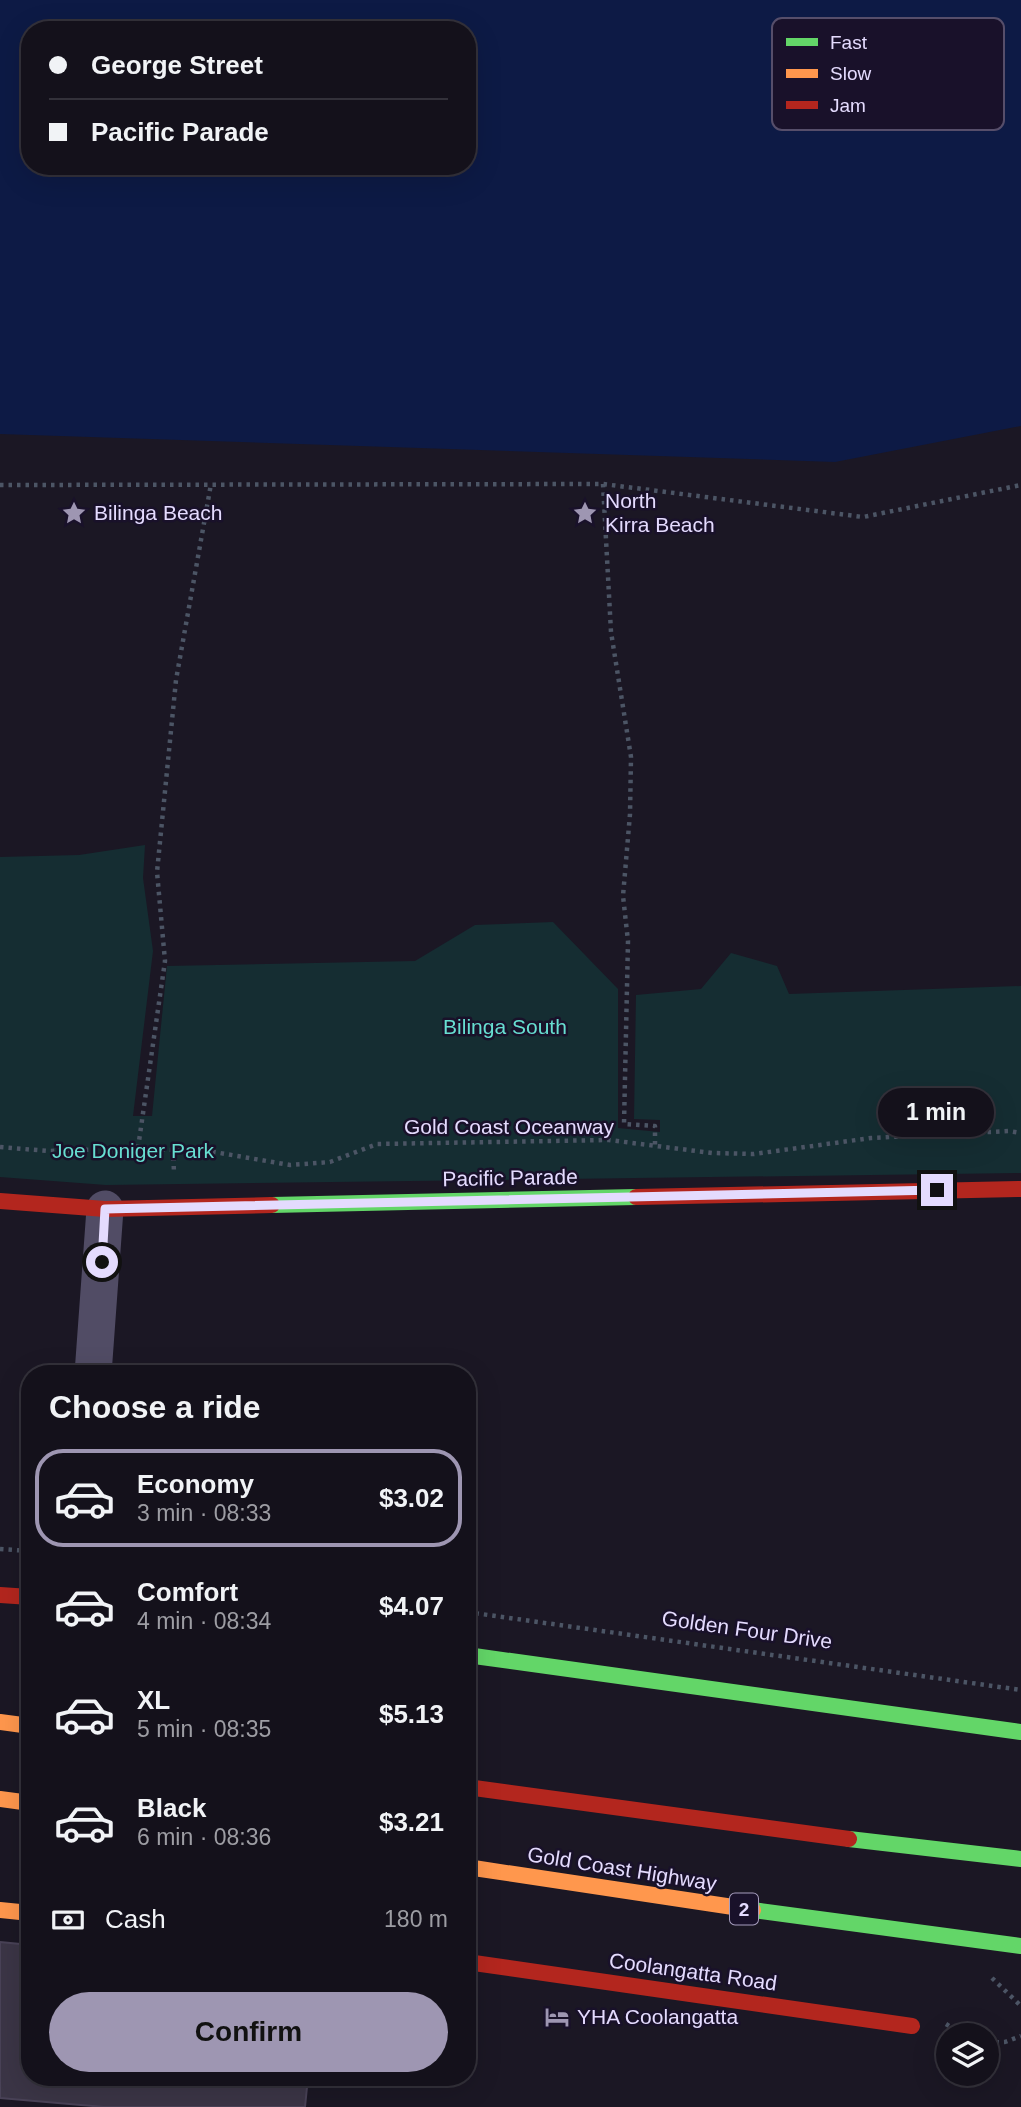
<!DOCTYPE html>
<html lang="en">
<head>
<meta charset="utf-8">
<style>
	:root { --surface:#14111b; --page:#1d1a24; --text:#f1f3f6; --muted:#9d9da3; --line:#33313a; --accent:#9e96b2 }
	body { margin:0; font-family:Arial,sans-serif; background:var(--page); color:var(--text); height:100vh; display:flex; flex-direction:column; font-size:26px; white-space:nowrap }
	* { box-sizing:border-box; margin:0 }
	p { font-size:23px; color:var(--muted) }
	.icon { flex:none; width:38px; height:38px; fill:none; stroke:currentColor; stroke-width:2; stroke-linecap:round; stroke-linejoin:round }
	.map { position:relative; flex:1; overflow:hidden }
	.sheet { position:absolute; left:21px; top:1365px; width:455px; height:721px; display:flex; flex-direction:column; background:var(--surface); border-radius:28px; box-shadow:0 7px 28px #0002,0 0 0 2px var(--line) }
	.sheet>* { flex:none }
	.guide { position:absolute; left:21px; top:21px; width:455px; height:154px; border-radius:28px; box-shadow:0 7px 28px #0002,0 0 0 2px var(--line); display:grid; align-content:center; height:154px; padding:0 28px; background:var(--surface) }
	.fabs { position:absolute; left:936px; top:2023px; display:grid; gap:14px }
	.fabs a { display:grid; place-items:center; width:63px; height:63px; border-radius:50%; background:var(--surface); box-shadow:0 7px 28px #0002,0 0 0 2px var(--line); font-size:35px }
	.end { position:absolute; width:32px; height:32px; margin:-16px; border:9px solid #e4dbfe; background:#111; box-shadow:0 0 0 4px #111 }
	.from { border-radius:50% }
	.bubble { position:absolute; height:49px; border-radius:24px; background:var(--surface); box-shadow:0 7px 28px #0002,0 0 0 2px var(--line); font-size:23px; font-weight:700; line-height:49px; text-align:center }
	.guide b { display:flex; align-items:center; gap:24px; height:66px; font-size:26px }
	.guide b+b { border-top:2px solid var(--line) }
	.guide i { width:18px; height:18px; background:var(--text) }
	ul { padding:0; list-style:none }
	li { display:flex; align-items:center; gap:21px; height:98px; margin:0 14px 10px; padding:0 14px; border:4px solid transparent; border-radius:28px }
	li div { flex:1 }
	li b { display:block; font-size:26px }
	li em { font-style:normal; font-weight:700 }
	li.active { border-color:var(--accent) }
	li>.icon { width:63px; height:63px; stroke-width:1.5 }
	h2 { padding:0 28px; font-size:32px; line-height:84px }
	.pay { display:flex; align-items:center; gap:18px; height:77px; padding:0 28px; font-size:26px }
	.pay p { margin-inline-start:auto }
	.action { display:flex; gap:14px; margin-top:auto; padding:14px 28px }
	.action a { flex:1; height:80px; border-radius:42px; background:var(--accent); color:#111; font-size:28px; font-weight:700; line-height:80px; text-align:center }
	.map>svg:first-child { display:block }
	.green { fill:#152d32 }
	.water { fill:#0d1a45; fill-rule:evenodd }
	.building { fill:#3b3546; stroke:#494257; stroke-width:2 }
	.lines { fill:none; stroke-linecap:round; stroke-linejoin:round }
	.path { stroke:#4c5565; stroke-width:4.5; stroke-dasharray:3.5 5; stroke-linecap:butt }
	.street { stroke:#514c65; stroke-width:37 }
	.fast { stroke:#63d668; stroke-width:16 }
	.slow { stroke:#ff974d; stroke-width:16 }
	.jam { stroke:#b3261e; stroke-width:16 }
	.route { stroke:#e4dbfe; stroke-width:9 }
	.labels { text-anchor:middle; stroke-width:5; stroke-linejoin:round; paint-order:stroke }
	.shield { fill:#19112a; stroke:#a79ebe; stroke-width:2 }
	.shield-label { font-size:19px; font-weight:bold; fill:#e4dbfe }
	.poi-label { font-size:21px; fill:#e4dbfe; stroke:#19112a; text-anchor:start }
	.park-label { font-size:21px; fill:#67ded1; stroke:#19112a }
	.street-label { font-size:21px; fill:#e4dbfe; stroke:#19112a }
	.key { fill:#19112a; stroke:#564e6a; stroke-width:2 }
	.key-label { font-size:19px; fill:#e4dbfe }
</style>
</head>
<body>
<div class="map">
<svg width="1021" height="2107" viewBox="0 0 1021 2107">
	<rect width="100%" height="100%" fill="#1b1724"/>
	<polygon class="green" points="145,845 143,878 153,951 133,1116 152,1116 167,966 415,961 475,925 553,922 618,989 618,1128 660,1132 660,1120 634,1119 636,995 701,989 731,953 777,966 789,994 1021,986 1021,1173 106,1185 0,1177 0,857 79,855"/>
	<path class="water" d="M0 0H1021V426L835 462 0 434ZM30 30H467V166H30Z"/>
	<polygon class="building" points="0,1942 30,1945 30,2077 308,2077 305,2107 104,2107 0,2098"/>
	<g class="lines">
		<g class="path">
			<polyline points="603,484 611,632 631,757 630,814 623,896 628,941 624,1124 655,1126 655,1145"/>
			<polyline points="0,485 603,484 863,517 1021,485"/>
			<polyline points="0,1147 48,1151 138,1148 214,1152 290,1165 330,1162 377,1144 609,1140 712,1153 754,1154 871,1138 1009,1131 1021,1133"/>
			<polyline points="138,1148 165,961 157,872 176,680 211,484"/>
			<polyline points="173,1149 174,1173"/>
			<polyline points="0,1549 30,1551"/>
			<polyline points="467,1612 1021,1690"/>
			<polyline points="992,1978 1021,2006"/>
			<polyline points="946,2024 963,2035"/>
			<polyline points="987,2043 1005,2042 1021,2036"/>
		</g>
		<polyline class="street" points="93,1374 105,1209"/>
		<g class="fast">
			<polyline points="272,1205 636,1197"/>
			<polyline points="467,1655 1021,1732"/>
			<polyline points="849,1839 1021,1859"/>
			<polyline points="753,1910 1021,1946"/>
		</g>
		<g class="slow">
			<polyline points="0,1722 30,1726"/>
			<polyline points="0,1799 30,1803"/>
			<polyline points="467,1867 753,1910"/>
			<polyline points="0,1910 30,1913"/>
		</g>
		<g class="jam">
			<polyline points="636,1197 1021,1189"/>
			<polyline points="0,1201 105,1209 272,1205"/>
			<polyline points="0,1595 30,1597"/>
			<polyline points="467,1787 849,1839"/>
			<polyline points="467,1962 912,2026"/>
		</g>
	</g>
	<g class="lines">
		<polyline class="route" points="102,1262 105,1209 937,1190"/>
	</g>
	<defs>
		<g id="sight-bare" transform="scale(1.89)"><path d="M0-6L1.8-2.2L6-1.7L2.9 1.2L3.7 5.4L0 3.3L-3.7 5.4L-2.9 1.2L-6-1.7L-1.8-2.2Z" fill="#9e96b2" stroke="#19112a" stroke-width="2.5" paint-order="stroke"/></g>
		<g id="hotel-bare" transform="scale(1.89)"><path d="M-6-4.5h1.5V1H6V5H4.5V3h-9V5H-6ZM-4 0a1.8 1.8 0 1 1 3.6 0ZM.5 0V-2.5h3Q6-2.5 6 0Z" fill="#9e96b2" stroke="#19112a" stroke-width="2.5" paint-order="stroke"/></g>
	</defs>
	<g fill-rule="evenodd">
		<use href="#sight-bare" x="74" y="513"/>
		<use href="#sight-bare" x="585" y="513"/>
		<use href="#hotel-bare" x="557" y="2017"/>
	</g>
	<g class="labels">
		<rect class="shield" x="730" y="1893.5" width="28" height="31" rx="5"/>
		<g class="shield-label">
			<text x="744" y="1916">2</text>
		</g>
		<g class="poi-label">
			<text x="605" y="508">North<tspan x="605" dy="24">Kirra Beach</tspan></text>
			<text x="94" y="520">Bilinga Beach</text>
			<text x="577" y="2024">YHA Coolangatta</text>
		</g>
		<g class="park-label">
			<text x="505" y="1034">Bilinga South</text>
			<text x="133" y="1158">Joe Doniger Park</text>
		</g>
		<g class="street-label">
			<text x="509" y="1134">Gold Coast Oceanway</text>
			<text transform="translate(510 1178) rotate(-1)" y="7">Pacific Parade</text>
			<text transform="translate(747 1630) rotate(8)" y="7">Golden Four Drive</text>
			<text transform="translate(622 1869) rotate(9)" y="7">Gold Coast Highway</text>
			<text transform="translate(693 1972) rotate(8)" y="7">Coolangatta Road</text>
		</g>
	</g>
	<rect x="772" y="18" width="232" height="112" rx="10" class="key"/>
	<rect x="786" y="38" width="32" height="8" fill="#63d668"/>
	<rect x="786" y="69" width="32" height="9" fill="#ff974d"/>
	<rect x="786" y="101" width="32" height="8" fill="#b3261e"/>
	<g class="key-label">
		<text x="830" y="49">Fast</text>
		<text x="830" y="80">Slow</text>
		<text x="830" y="112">Jam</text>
	</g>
</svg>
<div class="fabs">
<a><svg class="icon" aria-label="layers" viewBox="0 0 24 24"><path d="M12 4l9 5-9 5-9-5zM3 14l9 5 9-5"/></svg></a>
</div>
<i class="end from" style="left:102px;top:1262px"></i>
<i class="end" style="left:937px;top:1190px"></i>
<div class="bubble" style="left:878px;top:1088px;width:116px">1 min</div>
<div class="guide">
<b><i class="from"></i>George Street</b>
<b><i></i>Pacific Parade</b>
</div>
<section class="sheet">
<h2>Choose a ride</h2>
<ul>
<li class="active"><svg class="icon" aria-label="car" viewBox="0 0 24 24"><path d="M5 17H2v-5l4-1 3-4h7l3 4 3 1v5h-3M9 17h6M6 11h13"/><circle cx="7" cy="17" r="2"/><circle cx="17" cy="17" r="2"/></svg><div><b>Economy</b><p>3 min · 08:33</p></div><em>$3.02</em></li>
<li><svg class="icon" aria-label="car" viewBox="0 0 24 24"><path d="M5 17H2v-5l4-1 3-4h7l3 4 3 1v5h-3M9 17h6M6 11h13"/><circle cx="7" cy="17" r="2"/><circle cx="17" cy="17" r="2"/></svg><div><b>Comfort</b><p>4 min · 08:34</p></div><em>$4.07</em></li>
<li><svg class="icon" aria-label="car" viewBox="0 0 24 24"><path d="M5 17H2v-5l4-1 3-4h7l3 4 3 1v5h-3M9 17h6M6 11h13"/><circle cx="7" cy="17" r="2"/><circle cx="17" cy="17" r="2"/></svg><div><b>XL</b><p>5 min · 08:35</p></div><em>$5.13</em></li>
<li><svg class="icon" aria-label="car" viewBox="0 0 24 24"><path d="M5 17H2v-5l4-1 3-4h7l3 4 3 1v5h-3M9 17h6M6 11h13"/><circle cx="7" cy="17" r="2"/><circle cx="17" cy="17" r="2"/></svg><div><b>Black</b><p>6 min · 08:36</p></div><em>$3.21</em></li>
</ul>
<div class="pay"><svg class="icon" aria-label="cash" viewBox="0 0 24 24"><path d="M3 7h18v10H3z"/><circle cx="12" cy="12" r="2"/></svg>Cash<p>180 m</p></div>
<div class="action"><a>Confirm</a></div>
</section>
</div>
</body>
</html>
